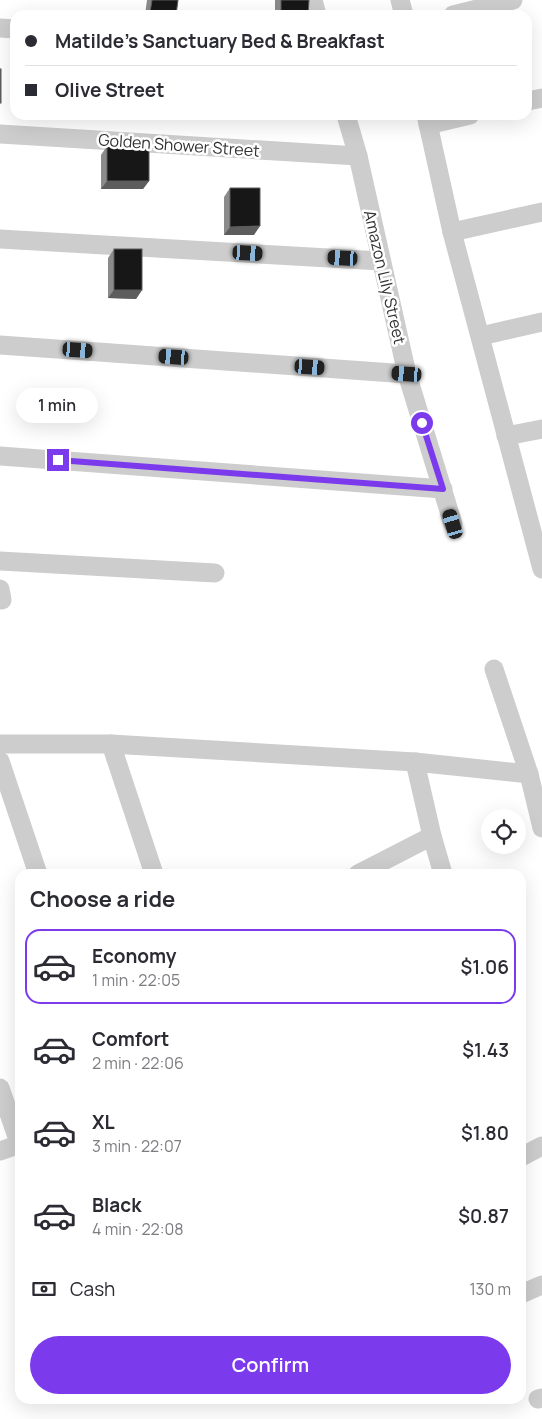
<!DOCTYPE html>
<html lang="en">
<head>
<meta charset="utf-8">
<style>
	:root { --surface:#fff; --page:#f2f2f3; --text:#2b2b33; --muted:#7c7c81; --line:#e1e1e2; --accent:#7c3aed }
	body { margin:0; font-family:Manrope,sans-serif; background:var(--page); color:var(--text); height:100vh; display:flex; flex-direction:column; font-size:19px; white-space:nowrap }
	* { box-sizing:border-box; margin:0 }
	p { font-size:16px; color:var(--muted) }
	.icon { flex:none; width:28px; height:28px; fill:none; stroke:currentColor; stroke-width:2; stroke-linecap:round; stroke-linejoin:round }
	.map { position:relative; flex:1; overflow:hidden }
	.side { position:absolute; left:15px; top:869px; width:511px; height:535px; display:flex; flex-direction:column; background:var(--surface); border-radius:15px; box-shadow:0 5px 20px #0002 }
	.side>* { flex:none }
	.banner { position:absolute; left:10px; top:10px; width:522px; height:110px; border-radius:15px; box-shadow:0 5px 20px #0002; display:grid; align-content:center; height:110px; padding:0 15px; background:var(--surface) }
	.controls { position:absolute; left:481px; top:809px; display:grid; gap:10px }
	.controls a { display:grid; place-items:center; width:45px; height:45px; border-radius:50%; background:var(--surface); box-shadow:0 5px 20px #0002; font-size:25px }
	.end { position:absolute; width:22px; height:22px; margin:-11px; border:6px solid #7c3aed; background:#fff; box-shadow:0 0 0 2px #fff }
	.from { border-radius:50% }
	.bubble { position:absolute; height:35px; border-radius:18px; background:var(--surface); box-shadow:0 5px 20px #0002; font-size:16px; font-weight:600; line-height:35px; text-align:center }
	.car { position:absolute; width:15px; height:30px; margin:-15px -8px; border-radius:6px; box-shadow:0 0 4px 1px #0007; background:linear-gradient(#222 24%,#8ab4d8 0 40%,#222 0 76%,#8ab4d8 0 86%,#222 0) }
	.banner b { display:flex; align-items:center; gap:18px; height:48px; font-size:19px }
	.banner b+b { border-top:1px solid var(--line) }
	.banner i { width:12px; height:12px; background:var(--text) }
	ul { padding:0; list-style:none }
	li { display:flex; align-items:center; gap:15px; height:75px; margin:0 10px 8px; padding:0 5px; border:2px solid transparent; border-radius:15px }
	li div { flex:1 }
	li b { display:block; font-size:19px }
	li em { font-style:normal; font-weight:600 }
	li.on { border-color:var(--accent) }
	li>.icon { width:45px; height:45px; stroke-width:1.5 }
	h2 { padding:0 15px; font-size:22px; line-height:60px }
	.pay { display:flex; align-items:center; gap:12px; height:55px; padding:0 15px; font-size:19px }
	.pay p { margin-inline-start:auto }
	.action { display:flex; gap:10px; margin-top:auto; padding:10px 15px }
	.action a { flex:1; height:58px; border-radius:30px; background:var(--accent); color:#fff; font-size:20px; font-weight:600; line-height:58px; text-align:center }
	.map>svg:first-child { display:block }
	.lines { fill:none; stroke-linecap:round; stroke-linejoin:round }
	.minor { stroke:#cdcdcd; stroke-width:19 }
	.wall { fill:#8b8b8b }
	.shaded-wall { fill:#5d5d5d }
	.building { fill:#171717; stroke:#5d5d5d }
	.route { stroke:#7c3aed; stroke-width:6 }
	.labels { text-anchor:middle; stroke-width:5; stroke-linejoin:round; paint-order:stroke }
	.street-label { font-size:16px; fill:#303030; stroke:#fff }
</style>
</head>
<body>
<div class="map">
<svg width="542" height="1419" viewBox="0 0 542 1419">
	<rect width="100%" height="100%" fill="#fff"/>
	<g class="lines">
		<g class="minor">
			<polyline points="313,0 317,15"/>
			<polyline points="400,0 404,15"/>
			<polyline points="453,15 513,0"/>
			<polyline points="0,28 15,29"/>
			<polyline points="528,101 542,98"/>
			<polyline points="346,115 358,156 407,374 453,524"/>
			<polyline points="426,115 452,232 542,569"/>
			<polyline points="428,125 470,115"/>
			<polyline points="0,134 358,156"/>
			<polyline points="452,232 542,212"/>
			<polyline points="0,239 381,261"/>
			<polyline points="481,336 542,322"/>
			<polyline points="0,345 407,374"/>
			<polyline points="506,436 542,429"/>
			<polyline points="0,456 443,489"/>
			<polyline points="0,561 215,573"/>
			<polyline points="0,589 2,600"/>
			<polyline points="494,669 529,774 542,828"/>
			<polyline points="0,744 111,744 415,762 529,774"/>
			<polyline points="111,744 154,874"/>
			<polyline points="0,761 38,874"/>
			<polyline points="415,762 432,836 443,874"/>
			<polyline points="358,874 432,836"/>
			<polyline points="0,1088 20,1145"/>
			<polyline points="0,1151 20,1144"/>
			<polyline points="521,1157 542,1146"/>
			<polyline points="521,1294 542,1285"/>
			<polyline points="538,1399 542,1398"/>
		</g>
	</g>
	<g class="wall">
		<polygon points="147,0 178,0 176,15 145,15"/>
		<polygon points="275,0 309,0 308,15 275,15"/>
		<polygon points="107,146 149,181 143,189 101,189 101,155"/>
		<polygon points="230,188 254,235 224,235 224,197"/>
		<polygon points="114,249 142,290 136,299 108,298 108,258"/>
	</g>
	<g class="shaded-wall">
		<polygon points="150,13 173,15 148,15"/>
		<polygon points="107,181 149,181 143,189 101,189"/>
		<polygon points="260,226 254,235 224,235 230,227"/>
		<polygon points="114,290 142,290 136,299 108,298"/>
	</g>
	<g class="building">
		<polygon points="152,0 178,0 176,15 150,13"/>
		<polygon points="281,0 309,0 308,15 281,15"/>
		<rect x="0" y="69" width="1" height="34"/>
		<polygon points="107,146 149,147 149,181 107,181"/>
		<polygon points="230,188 260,188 260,226 230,227"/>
		<rect x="114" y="249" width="28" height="41"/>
	</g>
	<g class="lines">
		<polyline class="route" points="58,460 443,489 422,423"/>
	</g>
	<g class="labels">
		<g class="street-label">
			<text transform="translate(179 145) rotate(4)" y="6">Golden Shower Street</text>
			<text transform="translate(385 277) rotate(77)" y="6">Amazon Lily Street</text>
		</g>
	</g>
</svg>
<div class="controls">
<a><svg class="icon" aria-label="locate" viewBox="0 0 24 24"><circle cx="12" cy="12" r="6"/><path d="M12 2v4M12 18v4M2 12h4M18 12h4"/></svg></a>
</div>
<i class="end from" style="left:422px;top:423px"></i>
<i class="end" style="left:58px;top:460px"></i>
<div class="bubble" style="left:16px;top:388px;width:82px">1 min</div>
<i class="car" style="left:248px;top:253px;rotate:93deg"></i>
<i class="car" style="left:343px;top:258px;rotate:273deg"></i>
<i class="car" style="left:78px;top:350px;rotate:94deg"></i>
<i class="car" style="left:174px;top:357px;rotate:274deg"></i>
<i class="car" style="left:310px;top:367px;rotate:94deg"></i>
<i class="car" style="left:407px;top:374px;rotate:274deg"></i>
<i class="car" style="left:453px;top:524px;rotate:343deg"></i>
<div class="banner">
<b><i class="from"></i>Matilde's Sanctuary Bed &amp; Breakfast</b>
<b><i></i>Olive Street</b>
</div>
<section class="side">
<h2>Choose a ride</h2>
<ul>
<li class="on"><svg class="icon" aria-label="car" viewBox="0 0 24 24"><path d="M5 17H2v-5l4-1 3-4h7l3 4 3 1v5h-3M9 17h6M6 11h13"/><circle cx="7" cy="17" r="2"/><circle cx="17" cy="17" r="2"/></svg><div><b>Economy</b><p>1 min · 22:05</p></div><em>$1.06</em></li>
<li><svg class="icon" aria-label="car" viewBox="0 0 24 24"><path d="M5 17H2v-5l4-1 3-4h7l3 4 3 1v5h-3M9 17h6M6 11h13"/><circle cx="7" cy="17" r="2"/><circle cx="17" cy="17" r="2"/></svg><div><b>Comfort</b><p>2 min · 22:06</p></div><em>$1.43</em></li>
<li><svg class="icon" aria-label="car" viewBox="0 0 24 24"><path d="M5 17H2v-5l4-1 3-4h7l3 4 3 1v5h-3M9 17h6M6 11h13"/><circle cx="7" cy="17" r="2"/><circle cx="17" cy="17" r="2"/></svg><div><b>XL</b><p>3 min · 22:07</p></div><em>$1.80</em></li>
<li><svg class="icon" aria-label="car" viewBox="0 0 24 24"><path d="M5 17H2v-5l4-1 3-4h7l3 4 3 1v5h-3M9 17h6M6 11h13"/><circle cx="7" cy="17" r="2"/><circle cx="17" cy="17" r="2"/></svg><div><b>Black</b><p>4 min · 22:08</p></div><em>$0.87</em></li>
</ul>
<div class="pay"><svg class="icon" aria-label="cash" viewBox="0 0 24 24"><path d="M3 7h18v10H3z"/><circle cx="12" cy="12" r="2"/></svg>Cash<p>130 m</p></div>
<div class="action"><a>Confirm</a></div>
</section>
</div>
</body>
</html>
